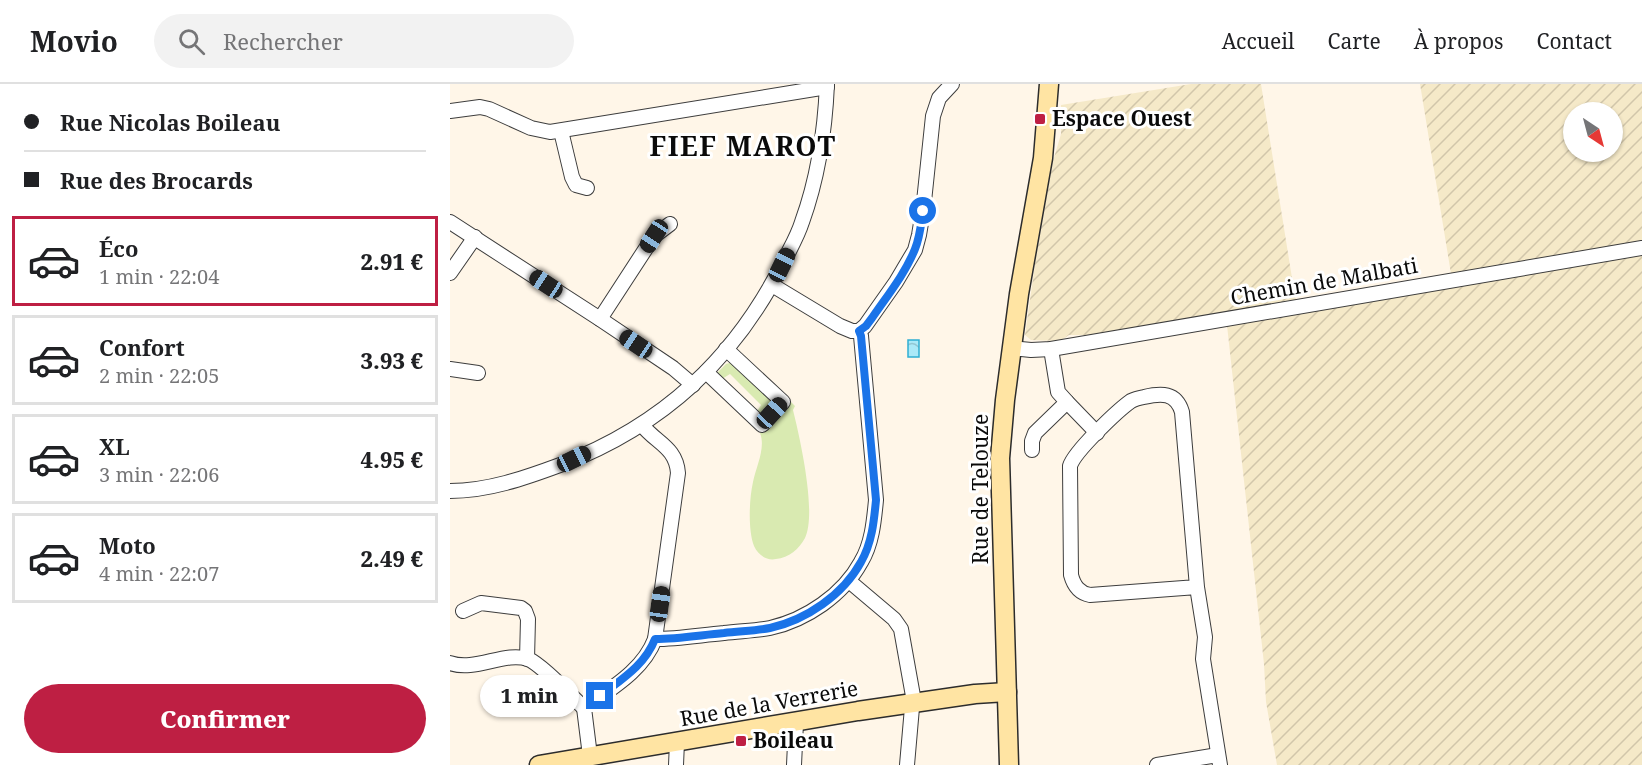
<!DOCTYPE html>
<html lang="fr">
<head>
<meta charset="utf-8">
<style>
	:root { --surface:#fff; --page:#f2f2f2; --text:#202124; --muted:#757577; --line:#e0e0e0; --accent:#be1f43 }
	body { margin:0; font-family:"Noto Serif",serif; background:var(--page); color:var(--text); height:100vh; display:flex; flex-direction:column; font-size:22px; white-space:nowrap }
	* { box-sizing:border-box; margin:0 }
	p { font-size:20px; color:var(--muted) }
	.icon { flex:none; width:33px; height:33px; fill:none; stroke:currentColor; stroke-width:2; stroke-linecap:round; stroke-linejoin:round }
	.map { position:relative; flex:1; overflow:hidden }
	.sheet { display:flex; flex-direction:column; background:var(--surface); width:450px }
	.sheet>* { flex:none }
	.banner { display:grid; align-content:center; height:132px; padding:0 24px; background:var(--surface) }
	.needle { width:39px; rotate:144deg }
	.buttons { position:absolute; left:1113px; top:18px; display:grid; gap:12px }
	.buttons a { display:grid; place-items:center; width:60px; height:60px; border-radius:50%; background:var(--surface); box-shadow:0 2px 4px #0004; font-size:30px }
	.end { position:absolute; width:27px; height:27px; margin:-14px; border:8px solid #1a73e8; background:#fff; box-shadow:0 0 0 3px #fff }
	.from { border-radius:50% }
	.bubble { position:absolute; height:42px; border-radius:21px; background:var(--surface); box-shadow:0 2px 4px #0004; font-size:20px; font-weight:800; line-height:42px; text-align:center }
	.car { position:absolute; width:18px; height:36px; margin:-18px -9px; border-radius:8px; box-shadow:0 0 4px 2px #0007; background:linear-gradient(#222 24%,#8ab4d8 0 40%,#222 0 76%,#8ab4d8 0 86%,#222 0) }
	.banner b { display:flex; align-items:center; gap:21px; height:57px; font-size:22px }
	.banner b+b { border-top:2px solid var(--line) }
	.banner i { width:15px; height:15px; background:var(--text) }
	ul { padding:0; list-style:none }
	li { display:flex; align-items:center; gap:18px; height:90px; margin:0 12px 9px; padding:0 12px; border:3px solid var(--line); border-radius:0px }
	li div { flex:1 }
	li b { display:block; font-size:22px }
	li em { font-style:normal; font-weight:800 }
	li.current { border-color:var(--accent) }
	li>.icon { width:54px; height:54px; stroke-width:1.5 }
	.primary-button { display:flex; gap:12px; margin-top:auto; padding:12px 24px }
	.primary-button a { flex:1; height:69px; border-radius:36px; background:var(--accent); color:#fff; font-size:24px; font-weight:800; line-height:69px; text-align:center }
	header { display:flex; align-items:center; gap:36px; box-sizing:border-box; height:84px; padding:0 30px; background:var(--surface); border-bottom:2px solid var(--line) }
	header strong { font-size:28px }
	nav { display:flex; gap:33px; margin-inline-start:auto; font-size:21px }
	.search { width:420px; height:54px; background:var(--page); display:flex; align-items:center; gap:15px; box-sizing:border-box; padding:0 21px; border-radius:33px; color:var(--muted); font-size:22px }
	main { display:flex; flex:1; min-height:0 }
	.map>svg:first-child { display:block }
	.farmland { fill:url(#farmland-furrows); fill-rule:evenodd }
	.grass { fill:#d9eab1 }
	.water { fill:url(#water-waves); stroke:#2faed2; stroke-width:1.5 }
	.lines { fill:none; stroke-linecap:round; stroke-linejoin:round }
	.street-casing { stroke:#3d3d3d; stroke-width:16 }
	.secondary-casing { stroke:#2c2c2c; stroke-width:21 }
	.street { stroke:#fff; stroke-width:14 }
	.secondary { stroke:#ffe4a3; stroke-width:18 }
	.route { stroke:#1a73e8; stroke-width:8 }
	.poi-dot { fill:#be1f43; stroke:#fff; stroke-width:2 }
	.labels { text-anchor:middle; stroke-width:6; stroke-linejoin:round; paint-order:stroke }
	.poi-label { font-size:21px; font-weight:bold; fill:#0a0a0a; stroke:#fff; text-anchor:start }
	.street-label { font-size:21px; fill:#0a0a0a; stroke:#fff }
	.district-label { font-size:27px; font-weight:bold; letter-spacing:1.5px; fill:#0a0a0a; stroke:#fff }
</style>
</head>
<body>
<header>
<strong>Movio</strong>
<div class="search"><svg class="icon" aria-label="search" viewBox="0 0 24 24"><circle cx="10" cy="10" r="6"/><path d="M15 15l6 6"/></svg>Rechercher</div>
<nav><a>Accueil</a><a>Carte</a><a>À propos</a><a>Contact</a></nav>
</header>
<main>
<section class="sheet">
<div class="banner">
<b><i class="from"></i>Rue Nicolas Boileau</b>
<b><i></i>Rue des Brocards</b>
</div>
<ul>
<li class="current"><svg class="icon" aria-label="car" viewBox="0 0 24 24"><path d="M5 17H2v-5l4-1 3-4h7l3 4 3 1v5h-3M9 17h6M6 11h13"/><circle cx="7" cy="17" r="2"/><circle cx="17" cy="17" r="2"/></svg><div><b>Éco</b><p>1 min · 22:04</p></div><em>2.91 €</em></li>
<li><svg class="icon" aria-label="car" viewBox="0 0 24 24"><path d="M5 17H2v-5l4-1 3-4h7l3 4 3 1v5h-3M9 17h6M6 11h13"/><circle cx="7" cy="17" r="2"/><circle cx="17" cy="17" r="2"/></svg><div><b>Confort</b><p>2 min · 22:05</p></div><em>3.93 €</em></li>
<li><svg class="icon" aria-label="car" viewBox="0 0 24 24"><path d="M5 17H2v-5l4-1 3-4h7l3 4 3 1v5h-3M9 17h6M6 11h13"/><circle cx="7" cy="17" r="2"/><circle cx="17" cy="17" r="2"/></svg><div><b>XL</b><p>3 min · 22:06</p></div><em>4.95 €</em></li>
<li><svg class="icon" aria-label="car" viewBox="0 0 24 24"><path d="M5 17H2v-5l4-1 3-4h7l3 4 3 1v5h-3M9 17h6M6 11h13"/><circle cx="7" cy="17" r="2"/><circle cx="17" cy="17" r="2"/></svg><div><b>Moto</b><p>4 min · 22:07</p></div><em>2.49 €</em></li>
</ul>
<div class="primary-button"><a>Confirmer</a></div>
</section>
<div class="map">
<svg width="1192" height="681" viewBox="0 0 1192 681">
	<defs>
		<pattern id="farmland-furrows" width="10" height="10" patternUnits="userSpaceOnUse" patternTransform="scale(1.5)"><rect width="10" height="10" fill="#f5e9c8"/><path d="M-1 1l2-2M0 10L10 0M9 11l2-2" fill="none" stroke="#d1c6aa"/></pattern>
		<pattern id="water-waves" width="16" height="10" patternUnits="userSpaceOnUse" patternTransform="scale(1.5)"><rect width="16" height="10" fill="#abe9f8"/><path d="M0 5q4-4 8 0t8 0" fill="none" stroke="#92c6d3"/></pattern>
	</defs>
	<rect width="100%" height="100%" fill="#fff6e8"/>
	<path class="farmland" d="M741 0H811L845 213 852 227 1003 202 970 0H1192V681H827L816 618 814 580 776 232 652 251H619L610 257 581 256 575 251 586 173 603 77 611 50V21ZM1124 28H1162V68H1124Z"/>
	<g class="grass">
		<polygon points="283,278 325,316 313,335 306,329 311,321 280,290 272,295 266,290 276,280"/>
		<path d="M338 315 345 322 343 326C350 354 367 429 355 454 349 465 339 474 326 475 317 477 308 471 304 462 298 446 299 416 303 398 306 383 316 364 310 349Z"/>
	</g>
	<rect class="water" x="458" y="256" width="11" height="17"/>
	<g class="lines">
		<g class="street-casing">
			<g id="street">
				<polyline points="0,27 30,23 39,25 81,44 100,48 377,3"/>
				<polyline points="111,47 122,93 126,101 137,104"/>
				<polyline points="0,138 150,235 223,284 243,301"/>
				<polyline points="0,189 25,153"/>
				<polyline points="322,201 390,242 402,247 409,247 415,242 446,198 465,166 469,151 473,127 483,32 489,14 502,0"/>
				<polyline points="150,235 204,152 220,140"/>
				<polyline points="562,264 581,266 601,265 1192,164"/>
				<polyline points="601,265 608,308 617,318 647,349"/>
				<polyline points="0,285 28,289"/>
				<polyline points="256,288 312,341 333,318 276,265"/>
				<polyline points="582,366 582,357 585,349 617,318"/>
				<path d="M0 407C38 407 75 394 110 381 213 342 286 274 335 175 341 163 348 151 352 138 368 94 375 47 377 0"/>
				<polyline points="399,497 444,535 451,545 463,612 457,681"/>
				<path d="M747 503 640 511C629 509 624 502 621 491L620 382C624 368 667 327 681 317 685 315 689 314 694 313 711 309 726 308 732 328L747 503 755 553 753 575 770 681"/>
				<polyline points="13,527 31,519 71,524 75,527 78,535 77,575"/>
				<path d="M205 555C228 555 251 551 274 549 289 547 305 547 320 544 356 536 393 511 411 478 422 460 424 437 426 416L411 252 409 247"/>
				<path d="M0 579C25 588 55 567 78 575 91 580 122 613 134 624"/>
				<path d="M140 672 134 624C160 605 193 587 205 555L228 389C226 363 206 359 192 341"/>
				<polyline points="226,681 227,658"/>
				<polyline points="344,681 346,639"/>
				<polyline points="707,681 768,671"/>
			</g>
		</g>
		<g class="secondary-casing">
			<g id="secondary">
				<polyline points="89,681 408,627 525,610 557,608"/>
				<polyline points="559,681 550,374 555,316 569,210 593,74 599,0"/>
			</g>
		</g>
		<use href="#street" class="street"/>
		<use href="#secondary" class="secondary"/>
	</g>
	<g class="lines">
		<path class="route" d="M150 612C172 595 195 581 205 555 228 555 251 551 274 549 289 547 305 547 320 544 356 536 393 511 411 478 422 459 424 437 426 416L411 252 409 247 416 242 422 234C437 212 455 190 465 165 470 153 471 140 473 127"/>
	</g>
	<g class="poi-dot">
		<rect x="584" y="29" width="12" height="12" rx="3"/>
		<rect x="285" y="651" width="12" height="12" rx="3"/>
	</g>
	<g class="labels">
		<g class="poi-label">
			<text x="602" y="42">Espace Ouest</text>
			<text x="303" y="664">Boileau</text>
		</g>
		<g class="street-label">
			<text transform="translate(874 198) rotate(-10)" y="7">Chemin de Malbati</text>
			<text transform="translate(531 405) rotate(-90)" y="7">Rue de Telouze</text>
			<text transform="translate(319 620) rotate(-10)" y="7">Rue de la Verrerie</text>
		</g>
		<g class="district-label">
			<text x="293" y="72">FIEF MAROT</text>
		</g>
	</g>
</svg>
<div class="buttons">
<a><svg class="needle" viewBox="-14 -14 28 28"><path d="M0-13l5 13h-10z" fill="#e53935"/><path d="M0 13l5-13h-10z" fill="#757577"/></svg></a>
</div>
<i class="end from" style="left:473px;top:127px"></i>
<i class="end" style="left:150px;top:612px"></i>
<div class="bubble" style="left:30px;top:591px;width:99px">1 min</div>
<i class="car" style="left:204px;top:152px;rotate:213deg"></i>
<i class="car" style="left:332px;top:181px;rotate:26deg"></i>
<i class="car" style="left:96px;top:200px;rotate:303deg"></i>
<i class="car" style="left:186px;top:260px;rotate:304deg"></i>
<i class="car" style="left:322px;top:329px;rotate:43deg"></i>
<i class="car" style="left:124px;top:375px;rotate:64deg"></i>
<i class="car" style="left:210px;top:520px;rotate:8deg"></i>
</div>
</main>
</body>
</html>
